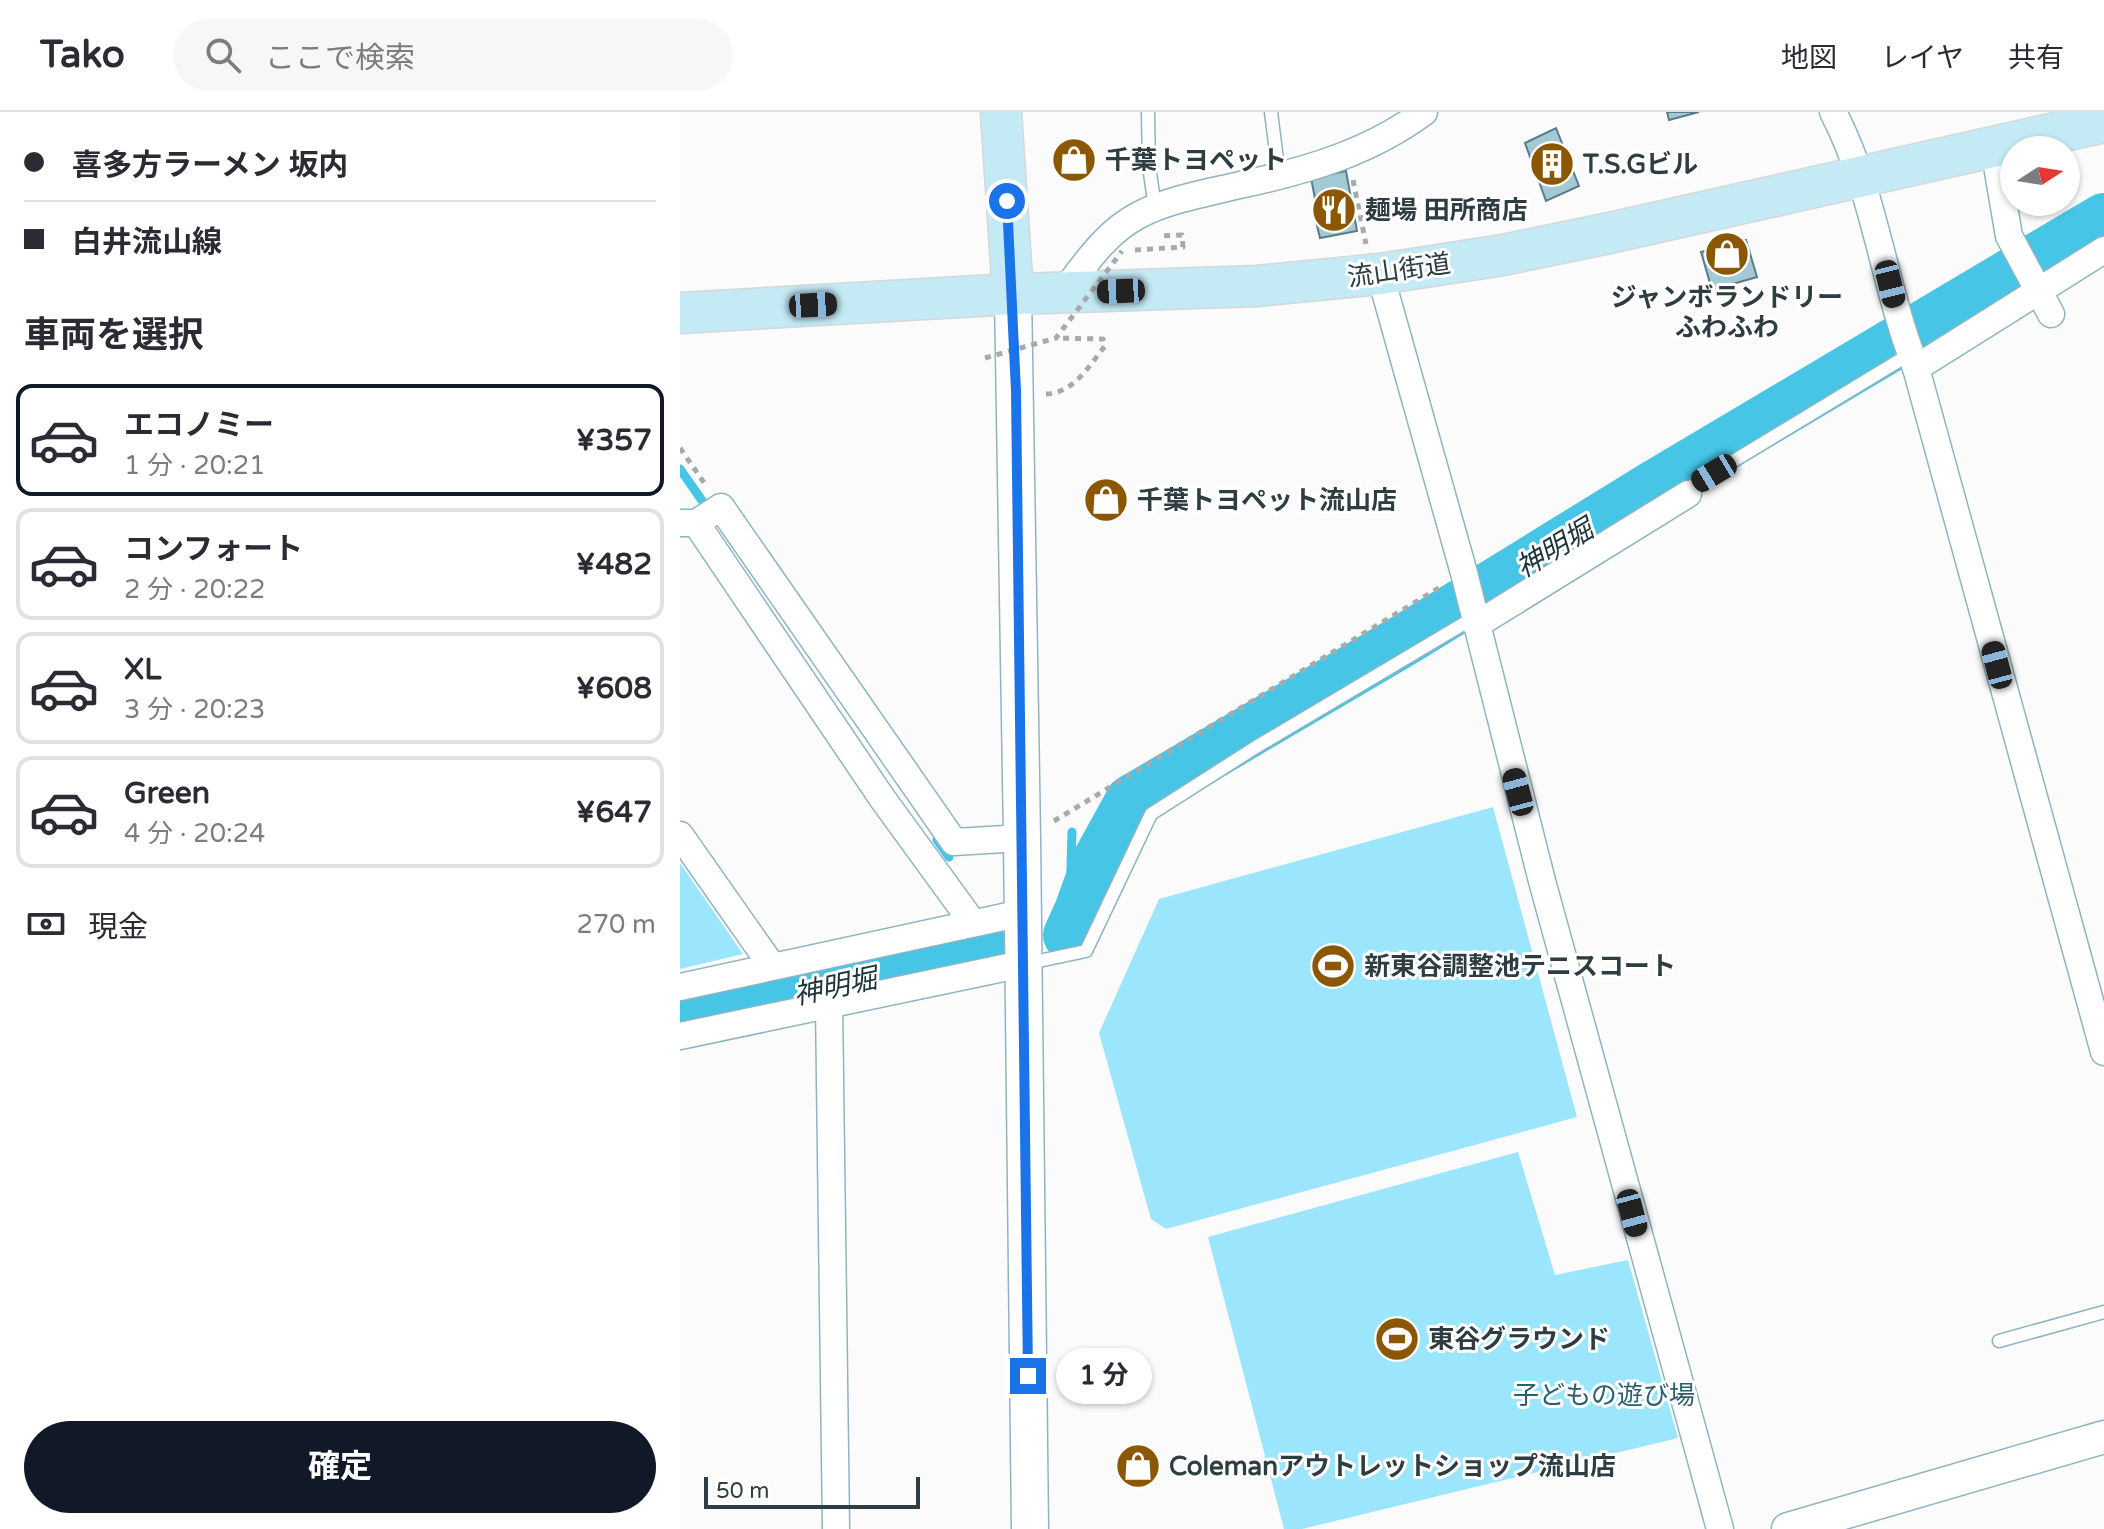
<!DOCTYPE html>
<html lang="ja">
<head>
<meta charset="utf-8">
<style>
	:root { --surface:#fff; --page:#f7f7f7; --text:#2b2b33; --muted:#7c7c81; --line:#e1e1e2; --accent:#111827 }
	body { margin:0; font-family:"Varela Round","Noto Sans JP",sans-serif; background:var(--page); color:var(--text); height:100vh; display:flex; flex-direction:column; font-size:30px; white-space:nowrap }
	* { box-sizing:border-box; margin:0 }
	p { font-size:26px; color:var(--muted) }
	.icon { flex:none; width:44px; height:44px; fill:none; stroke:currentColor; stroke-width:2; stroke-linecap:round; stroke-linejoin:round }
	.map { position:relative; flex:1; overflow:hidden }
	.side { display:flex; flex-direction:column; background:var(--surface); width:680px }
	.side>* { flex:none }
	.guide { display:grid; align-content:center; height:176px; padding:0 24px; background:var(--surface) }
	.needle { width:52px; rotate:78deg }
	.fabs { position:absolute; left:1320px; top:24px; display:grid; gap:16px }
	.fabs a { display:grid; place-items:center; width:80px; height:80px; border-radius:50%; background:var(--surface); box-shadow:0 2px 6px #0004; font-size:40px }
	.scale { position:absolute; left:24px; bottom:20px; width:216px; box-sizing:border-box; padding-left:8px; border:4px solid #2e3d42; border-top:0; font-size:22px; line-height:28px; white-space:nowrap; color:#2e3d42; -webkit-text-stroke:6px #fff; paint-order:stroke }
	.end { position:absolute; width:36px; height:36px; margin:-18px; border:10px solid #1a73e8; background:#fff; box-shadow:0 0 0 4px #fff }
	.from { border-radius:50% }
	.bubble { position:absolute; height:56px; border-radius:28px; background:var(--surface); box-shadow:0 2px 6px #0004; font-size:26px; font-weight:700; line-height:56px; text-align:center }
	.car { position:absolute; width:24px; height:48px; margin:-24px -12px; border-radius:10px; box-shadow:0 0 6px 2px #0007; background:linear-gradient(#222 24%,#8ab4d8 0 40%,#222 0 76%,#8ab4d8 0 86%,#222 0) }
	.guide b { display:flex; align-items:center; gap:28px; height:76px; font-size:30px }
	.guide b+b { border-top:2px solid var(--line) }
	.guide i { width:20px; height:20px; background:var(--text) }
	ul { padding:0; list-style:none }
	li { display:flex; align-items:center; gap:24px; height:112px; margin:0 16px 12px; padding:0 8px; border:4px solid var(--line); border-radius:16px }
	li div { flex:1 }
	li b { display:block; font-size:30px }
	li em { font-style:normal; font-weight:700 }
	li.active { border-color:var(--accent) }
	li>.icon { width:72px; height:72px; stroke-width:1.5 }
	h2 { padding:0 24px; font-size:36px; line-height:96px }
	.pay { display:flex; align-items:center; gap:20px; height:88px; padding:0 24px; font-size:30px }
	.pay p { margin-inline-start:auto }
	.button { display:flex; gap:16px; margin-top:auto; padding:16px 24px }
	.button a { flex:1; height:92px; border-radius:48px; background:var(--accent); color:#fff; font-size:32px; font-weight:700; line-height:92px; text-align:center }
	header { display:flex; align-items:center; gap:48px; box-sizing:border-box; height:112px; padding:0 40px; background:var(--surface); border-bottom:2px solid var(--line) }
	header strong { font-size:38px }
	nav { display:flex; gap:44px; margin-inline-start:auto; font-size:28px }
	.search { width:560px; height:72px; background:var(--page); display:flex; align-items:center; gap:20px; box-sizing:border-box; padding:0 28px; border-radius:44px; color:var(--muted); font-size:30px }
	main { display:flex; flex:1; min-height:0 }
	.map>svg:first-child { display:block }
	.green { fill:#9be5fd }
	.lines { fill:none; stroke-linecap:round; stroke-linejoin:round }
	.stream { stroke:#46c5e7; stroke-width:9 }
	.river { stroke:#46c5e7; stroke-width:52 }
	.building { fill:#a3c9d5; stroke:#597d88; stroke-width:2 }
	.service-casing { stroke:#8fb4c1; stroke-width:15 }
	.minor-casing { stroke:#8fb4c1; stroke-width:29 }
	.tertiary-casing { stroke:#8fb4c1; stroke-width:35 }
	.secondary-casing { stroke:#8fb4c1; stroke-width:39 }
	.primary-casing { stroke:#d5d8d9; stroke-width:43 }
	.path { stroke:#a5abad; stroke-width:5; stroke-dasharray:6 6; stroke-linecap:butt }
	.service { stroke:#fff; stroke-width:12 }
	.minor { stroke:#fff; stroke-width:26 }
	.tertiary { stroke:#fff; stroke-width:32 }
	.secondary { stroke:#fff; stroke-width:36 }
	.primary { stroke:#c4eaf6; stroke-width:40 }
	.path-bridge { stroke:#a5abad; stroke-width:5; stroke-dasharray:6 6; stroke-linecap:butt }
	.route { stroke:#1a73e8; stroke-width:10 }
	.labels { text-anchor:middle; stroke-width:6; stroke-linejoin:round; paint-order:stroke }
	.poi-label { font-size:26px; font-weight:bold; fill:#2e3d42; stroke:#fff; text-anchor:start }
	.street-label { font-size:26px; fill:#2e3d42; stroke:#fff }
	.park-label { font-size:26px; fill:#2b5e6e; stroke:#fff }
	.water-label { font-size:28px; font-style:italic; fill:#1e343b; stroke:#fff }
</style>
</head>
<body>
<header>
<strong>Tako</strong>
<div class="search"><svg class="icon" aria-label="search" viewBox="0 0 24 24"><circle cx="10" cy="10" r="6"/><path d="M15 15l6 6"/></svg>ここで検索</div>
<nav><a>地図</a><a>レイヤ</a><a>共有</a></nav>
</header>
<main>
<section class="side">
<div class="guide">
<b><i class="from"></i>喜多方ラーメン 坂内</b>
<b><i></i>白井流山線</b>
</div>
<h2>車両を選択</h2>
<ul>
<li class="active"><svg class="icon" aria-label="car" viewBox="0 0 24 24"><path d="M5 17H2v-5l4-1 3-4h7l3 4 3 1v5h-3M9 17h6M6 11h13"/><circle cx="7" cy="17" r="2"/><circle cx="17" cy="17" r="2"/></svg><div><b>エコノミー</b><p>1 分 · 20:21</p></div><em>¥357</em></li>
<li><svg class="icon" aria-label="car" viewBox="0 0 24 24"><path d="M5 17H2v-5l4-1 3-4h7l3 4 3 1v5h-3M9 17h6M6 11h13"/><circle cx="7" cy="17" r="2"/><circle cx="17" cy="17" r="2"/></svg><div><b>コンフォート</b><p>2 分 · 20:22</p></div><em>¥482</em></li>
<li><svg class="icon" aria-label="car" viewBox="0 0 24 24"><path d="M5 17H2v-5l4-1 3-4h7l3 4 3 1v5h-3M9 17h6M6 11h13"/><circle cx="7" cy="17" r="2"/><circle cx="17" cy="17" r="2"/></svg><div><b>XL</b><p>3 分 · 20:23</p></div><em>¥608</em></li>
<li><svg class="icon" aria-label="car" viewBox="0 0 24 24"><path d="M5 17H2v-5l4-1 3-4h7l3 4 3 1v5h-3M9 17h6M6 11h13"/><circle cx="7" cy="17" r="2"/><circle cx="17" cy="17" r="2"/></svg><div><b>Green</b><p>4 分 · 20:24</p></div><em>¥647</em></li>
</ul>
<div class="pay"><svg class="icon" aria-label="cash" viewBox="0 0 24 24"><path d="M3 7h18v10H3z"/><circle cx="12" cy="12" r="2"/></svg>現金<p>270 m</p></div>
<div class="button"><a>確定</a></div>
</section>
<div class="map">
<svg width="1424" height="1417" viewBox="0 0 1424 1417">
	<rect width="100%" height="100%" fill="#fbfbfb"/>
	<g class="green">
		<polygon points="813,695 897,1005 486,1117 471,1107 419,921 479,787"/>
		<polygon points="0,751 63,842 0,857"/>
		<polygon points="838,1040 875,1163 948,1148 998,1326 622,1417 604,1417 528,1125"/>
	</g>
	<g class="lines">
		<g class="stream">
			<polyline points="0,357 30,400"/>
			<polyline points="257,728 269,745"/>
			<polyline points="389,823 392,720"/>
		</g>
		<g class="river">
			<polyline points="389,823 400,799 418,749 451,689 726,527 973,375 1424,107"/>
			<polyline points="0,906 309,842"/>
		</g>
	</g>
	<g class="building">
		<polygon points="987,0 1019,0 989,8"/>
		<polygon points="876,16 899,74 866,89 845,31"/>
		<polygon points="666,59 677,119 640,126 634,101 637,97 631,66"/>
		<polygon points="1066,128 1077,165 1032,178 1021,140"/>
	</g>
	<g class="lines">
		<g class="service-casing">
			<g id="service">
				<polyline points="468,0 469,54 475,96"/>
				<polyline points="591,0 599,64"/>
				<polyline points="1008,382 1009,376 1230,242"/>
				<polyline points="349,851 406,839 471,702 576,635 795,505"/>
				<polyline points="1319,1229 1424,1200"/>
			</g>
		</g>
		<g class="minor-casing">
			<g id="minor">
				<path d="M1153 0C1195 80 1203 172 1236 256L1424 940"/>
				<polyline points="1314,36 1329,124 1371,202"/>
				<polyline points="700,162 784,461 862,769 1040,1417"/>
				<path d="M383 181C405 152 426 120 459 103 488 87 532 80 564 72 629 58 690 40 744 0"/>
				<polyline points="1236,256 1424,138"/>
				<polyline points="0,411 16,411 41,395 274,730 342,726"/>
				<polyline points="16,411 202,686 293,811"/>
				<polyline points="796,513 1008,382"/>
				<polyline points="0,723 92,854"/>
				<polyline points="0,875 342,801"/>
				<polyline points="149,891 156,1417"/>
				<polyline points="0,924 342,852"/>
			</g>
		</g>
		<g class="tertiary-casing">
			<polyline id="tertiary" points="1108,1417 1424,1325"/>
		</g>
		<g class="secondary-casing">
			<polyline id="secondary" points="333,182 342,726 350,1417"/>
		</g>
		<g class="primary-casing">
			<g id="primary">
				<polyline points="321,0 333,182"/>
				<polyline points="0,201 333,182 577,174 700,162 823,143 934,120 1424,10"/>
			</g>
		</g>
		<g class="path">
			<polyline points="673,68 686,132"/>
			<polyline points="455,138 503,135 502,123 480,124"/>
			<path d="M366 282C394 281 409 254 425 234L423 227 376 226"/>
			<polyline points="0,336 27,375"/>
			<polyline points="374,709 762,474"/>
		</g>
		<use href="#service" class="service"/>
		<use href="#minor" class="minor"/>
		<use href="#tertiary" class="tertiary"/>
		<use href="#secondary" class="secondary"/>
		<use href="#primary" class="primary"/>
		<polyline class="path-bridge" points="305,246 376,226 442,139"/>
	</g>
	<g class="lines">
		<polyline class="route" points="327,89 336,279 348,1264"/>
	</g>
	<defs>
		<g id="shop-disc" transform="scale(2.3)"><circle r="9.5" fill="#8b5703" stroke="#fff"/><path d="M-5-2.5h2.3a2.7 3.5 0 0 1 5.4 0H5L5.5 6h-11ZM-1.5-2.5h3a1.5 2.3 0 0 0-3 0Z" fill="#fff"/></g>
		<g id="building-disc" transform="scale(2.3)"><circle r="9.5" fill="#8b5703" stroke="#fff"/><path d="M-4-6H4V6H1V3H-1V6H-4ZM-2.5-4.3h1.7v1.8h-1.7ZM.8-4.3h1.7v1.8H.8ZM-2.5-1h1.7V.8h-1.7ZM.8-1h1.7V.8H.8Z" fill="#fff"/></g>
		<g id="restaurant-disc" transform="scale(2.3)"><circle r="9.5" fill="#8b5703" stroke="#fff"/><path d="M-5-6h1v4h1v-4h1v4h1v-4h1v5L-1.5 .5V6h-2V.5L-5-1ZM5-6V6H3V1.5H1.5Q1.5-4 5-6Z" fill="#fff"/></g>
		<g id="stadium-disc" transform="scale(2.3)"><circle r="9.5" fill="#8b5703" stroke="#fff"/><path d="M0-5a6.5 5 0 1 0 0 10a6.5 5 0 1 0 0-10ZM-3.5-1.8h7v3.6h-7Z" fill="#fff"/></g>
	</defs>
	<g fill-rule="evenodd">
		<use href="#shop-disc" x="394" y="48"/>
		<use href="#building-disc" x="872" y="52"/>
		<use href="#restaurant-disc" x="654" y="98"/>
		<use href="#shop-disc" x="1047" y="142"/>
		<use href="#shop-disc" x="426" y="388"/>
		<use href="#stadium-disc" x="653" y="854"/>
		<use href="#stadium-disc" x="717" y="1227"/>
		<use href="#shop-disc" x="458" y="1354"/>
	</g>
	<g class="labels">
		<g class="poi-label">
			<text x="425" y="57">千葉トヨペット</text>
			<text x="903" y="61">T.S.Gビル</text>
			<text x="685" y="107">麺場 田所商店</text>
			<text x="1047" y="194" text-anchor="middle">ジャンボランドリー<tspan x="1047" dy="30">ふわふわ</tspan></text>
			<text x="457" y="397">千葉トヨペット流山店</text>
			<text x="684" y="863">新東谷調整池テニスコート</text>
			<text x="748" y="1236">東谷グラウンド</text>
			<text x="489" y="1363">Colemanアウトレットショップ流山店</text>
		</g>
		<g class="street-label">
			<text transform="translate(719 158) rotate(-8)" y="9">流山街道</text>
		</g>
		<g class="park-label">
			<text x="924" y="1292">子どもの遊び場</text>
		</g>
		<g class="water-label">
			<text transform="translate(874 436) rotate(-31)" y="10">神明堀</text>
			<text transform="translate(155 874) rotate(-12)" y="10">神明堀</text>
		</g>
	</g>
</svg>
<div class="fabs">
<a><svg class="needle" viewBox="-14 -14 28 28"><path d="M0-13l5 13h-10z" fill="#e53935"/><path d="M0 13l5-13h-10z" fill="#7c7c81"/></svg></a>
</div>
<div class="scale">50 m</div>
<i class="end from" style="left:327px;top:89px"></i>
<i class="end" style="left:348px;top:1264px"></i>
<div class="bubble" style="left:376px;top:1236px;width:96px">1 分</div>
<i class="car" style="left:1210px;top:172px;rotate:166deg"></i>
<i class="car" style="left:441px;top:179px;rotate:268deg"></i>
<i class="car" style="left:133px;top:193px;rotate:87deg"></i>
<i class="car" style="left:1034px;top:361px;rotate:239deg"></i>
<i class="car" style="left:1317px;top:553px;rotate:345deg"></i>
<i class="car" style="left:838px;top:680px;rotate:345deg"></i>
<i class="car" style="left:952px;top:1101px;rotate:165deg"></i>
</div>
</main>
</body>
</html>
